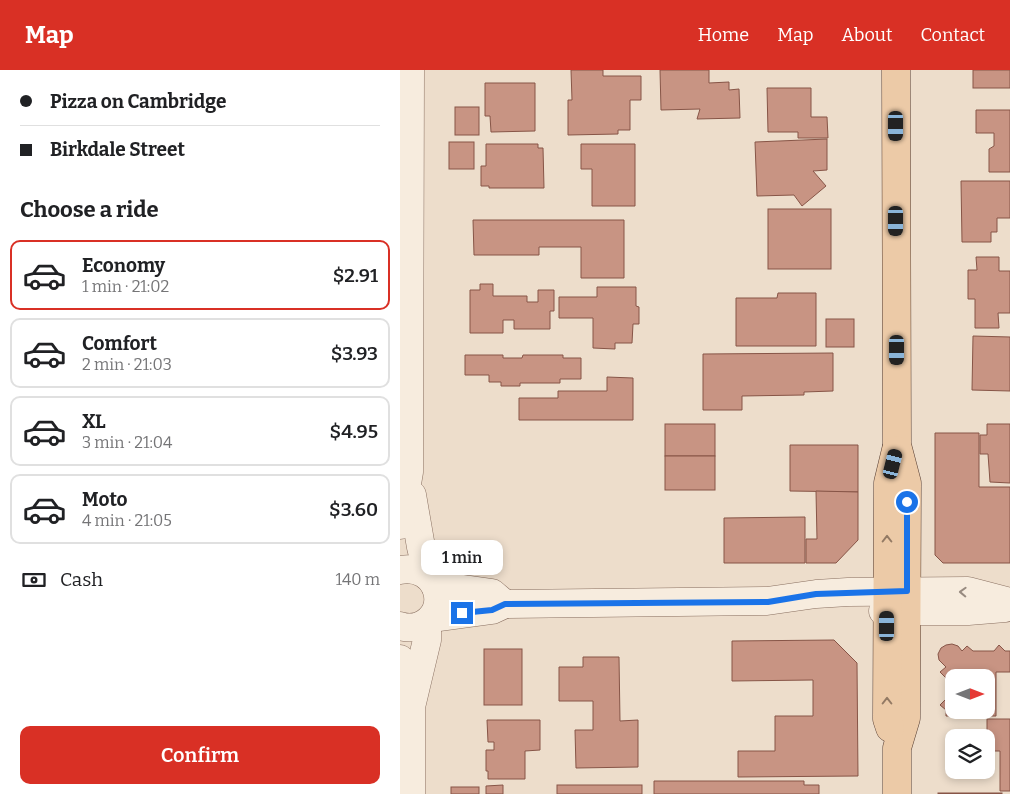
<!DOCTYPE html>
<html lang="en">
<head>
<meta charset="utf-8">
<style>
	:root { --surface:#fff; --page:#f2f2f2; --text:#202124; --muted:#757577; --line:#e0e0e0; --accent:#d93025 }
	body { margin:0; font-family:Bitter,serif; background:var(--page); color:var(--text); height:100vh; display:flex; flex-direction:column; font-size:19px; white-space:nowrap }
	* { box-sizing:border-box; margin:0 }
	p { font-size:16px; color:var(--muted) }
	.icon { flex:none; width:28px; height:28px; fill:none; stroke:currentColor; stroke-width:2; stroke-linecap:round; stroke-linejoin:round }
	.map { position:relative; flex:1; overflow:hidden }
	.sheet { display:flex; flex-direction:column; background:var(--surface); width:400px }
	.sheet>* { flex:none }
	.hud { display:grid; align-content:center; height:110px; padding:0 20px; background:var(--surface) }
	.needle { width:32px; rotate:90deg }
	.fabs { position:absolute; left:545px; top:599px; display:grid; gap:10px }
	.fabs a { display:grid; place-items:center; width:50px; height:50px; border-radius:10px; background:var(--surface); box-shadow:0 2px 8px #0003; font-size:25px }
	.end { position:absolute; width:22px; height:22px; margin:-11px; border:6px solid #1a73e8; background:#fff; box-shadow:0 0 0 2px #fff }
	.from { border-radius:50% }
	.bubble { position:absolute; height:35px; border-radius:10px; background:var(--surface); box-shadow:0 2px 8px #0003; font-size:16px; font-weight:600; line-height:35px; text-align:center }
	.car { position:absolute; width:15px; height:30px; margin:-15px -8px; border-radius:6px; box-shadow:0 0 4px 1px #0007; background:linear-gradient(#222 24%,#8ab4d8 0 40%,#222 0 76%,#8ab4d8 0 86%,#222 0) }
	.hud b { display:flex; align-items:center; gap:18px; height:48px; font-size:19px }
	.hud b+b { border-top:1px solid var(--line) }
	.hud i { width:12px; height:12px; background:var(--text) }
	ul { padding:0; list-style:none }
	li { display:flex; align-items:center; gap:15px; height:70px; margin:0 10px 8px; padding:0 10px; border:2px solid var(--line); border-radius:10px }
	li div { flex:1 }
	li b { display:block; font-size:19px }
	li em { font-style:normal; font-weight:600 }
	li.current { border-color:var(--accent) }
	li>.icon { width:45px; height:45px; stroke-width:1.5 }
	h2 { padding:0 20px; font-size:22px; line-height:60px }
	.pay { display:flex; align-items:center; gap:12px; height:55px; padding:0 20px; font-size:19px }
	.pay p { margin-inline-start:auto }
	.action { display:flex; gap:10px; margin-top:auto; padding:10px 20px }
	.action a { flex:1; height:58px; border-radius:10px; background:var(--accent); color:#fff; font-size:20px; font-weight:600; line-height:58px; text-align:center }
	header { display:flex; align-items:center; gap:30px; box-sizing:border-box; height:70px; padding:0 25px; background:var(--accent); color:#fff }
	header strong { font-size:24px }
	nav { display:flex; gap:28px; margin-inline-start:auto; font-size:18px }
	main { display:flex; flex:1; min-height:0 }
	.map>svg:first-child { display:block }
	.building { fill:#c89483; stroke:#875547; fill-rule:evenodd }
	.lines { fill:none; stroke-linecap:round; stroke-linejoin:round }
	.minor-casing { stroke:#896f60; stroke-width:29 }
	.major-casing { stroke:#573e33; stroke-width:29 }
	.minor { stroke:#f7ecde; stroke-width:28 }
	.major { stroke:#eccaa7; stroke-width:28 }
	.oneway { stroke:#937a64 }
	.oneway2 { stroke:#988b80 }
	.route { stroke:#1a73e8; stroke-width:6 }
</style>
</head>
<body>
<header>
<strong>Map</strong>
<nav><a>Home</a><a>Map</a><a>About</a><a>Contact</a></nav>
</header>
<main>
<section class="sheet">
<div class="hud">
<b><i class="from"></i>Pizza on Cambridge</b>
<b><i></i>Birkdale Street</b>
</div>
<h2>Choose a ride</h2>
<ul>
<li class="current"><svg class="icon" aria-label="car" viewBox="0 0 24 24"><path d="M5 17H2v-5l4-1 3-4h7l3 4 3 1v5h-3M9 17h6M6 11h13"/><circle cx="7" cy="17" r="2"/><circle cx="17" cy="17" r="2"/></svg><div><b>Economy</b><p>1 min · 21:02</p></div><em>$2.91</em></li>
<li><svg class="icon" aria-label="car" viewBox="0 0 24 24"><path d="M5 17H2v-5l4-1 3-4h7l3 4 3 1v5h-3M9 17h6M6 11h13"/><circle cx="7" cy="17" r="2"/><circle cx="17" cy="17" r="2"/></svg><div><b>Comfort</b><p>2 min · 21:03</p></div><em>$3.93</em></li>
<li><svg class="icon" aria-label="car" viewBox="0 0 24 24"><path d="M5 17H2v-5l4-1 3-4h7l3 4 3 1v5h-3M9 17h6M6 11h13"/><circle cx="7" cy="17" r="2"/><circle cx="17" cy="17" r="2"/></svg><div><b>XL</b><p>3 min · 21:04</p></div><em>$4.95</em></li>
<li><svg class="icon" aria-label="car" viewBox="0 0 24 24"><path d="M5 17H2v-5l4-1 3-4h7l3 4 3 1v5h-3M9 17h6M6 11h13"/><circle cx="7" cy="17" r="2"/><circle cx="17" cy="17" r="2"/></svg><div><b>Moto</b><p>4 min · 21:05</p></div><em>$3.60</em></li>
</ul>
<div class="pay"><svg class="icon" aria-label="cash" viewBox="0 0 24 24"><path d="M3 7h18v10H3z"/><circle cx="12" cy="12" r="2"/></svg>Cash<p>140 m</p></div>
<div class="action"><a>Confirm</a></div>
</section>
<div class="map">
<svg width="610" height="724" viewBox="0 0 610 724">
	<rect width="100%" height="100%" fill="#edddcb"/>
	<g class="building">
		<polygon points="171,0 203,0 203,6 241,6 241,30 230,30 230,60 218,60 218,64 168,65 168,30 172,30"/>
		<polygon points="260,0 309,0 309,13 329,12 329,20 339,19 340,48 297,49 300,39 261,40"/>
		<rect x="573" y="0" width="37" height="18"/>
		<polygon points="85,13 135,13 135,61 91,62 90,46 85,46"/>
		<polygon points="367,18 411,18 411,47 427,47 428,68 398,68 398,62 368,62"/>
		<rect x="55" y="37" width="24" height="28"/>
		<polygon points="576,40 610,40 610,102 589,102 589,79 594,76 594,63 576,63"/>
		<polygon points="427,69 427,100 413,101 426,116 402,136 394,125 357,126 355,72"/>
		<rect x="49" y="72" width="25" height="27"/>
		<polygon points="86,74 138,74 138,78 143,78 144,118 89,118 89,116 81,116 81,96 86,96"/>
		<polygon points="181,74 235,74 235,136 192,136 192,99 181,99"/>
		<polygon points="561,111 610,111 610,148 597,148 597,162 591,162 591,172 562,172"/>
		<rect x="368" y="139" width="63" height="60"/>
		<polygon points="73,150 224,150 224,208 181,208 181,177 139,177 139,185 74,185"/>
		<polygon points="576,187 599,187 599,201 610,201 610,243 598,243 599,258 575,258 575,229 568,229 568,200 577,200"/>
		<polygon points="80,214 93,214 93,226 127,226 127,232 138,232 138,220 154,220 154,241 150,241 150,259 114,259 114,250 103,250 103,263 70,263 70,220 80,220"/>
		<polygon points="197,217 236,217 236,236 239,237 239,254 233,254 232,273 215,273 215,279 193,278 193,248 159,248 159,227 197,227"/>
		<polygon points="378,223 416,223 416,276 336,276 336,228 377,228"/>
		<rect x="426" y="249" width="28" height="28"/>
		<polygon points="573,266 610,267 610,321 572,320"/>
		<polygon points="433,283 433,321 404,322 404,325 342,326 342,340 303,340 303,284"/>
		<polygon points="65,285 103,285 103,288 122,288 123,285 163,285 163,288 181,288 181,309 160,309 160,313 120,313 120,316 101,316 101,312 89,312 89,305 65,305"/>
		<polygon points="207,307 233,308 233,350 119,350 119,328 158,328 158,321 207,321"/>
		<rect x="265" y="354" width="50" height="32"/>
		<polygon points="587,354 610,354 610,413 590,412 588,384 580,384 580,365 587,365"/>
		<polygon points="535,363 579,363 579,417 610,417 610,493 543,493 535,485"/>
		<polygon points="390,375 458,375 458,422 390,421"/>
		<rect x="265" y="386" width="50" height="34"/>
		<polygon points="416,421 458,422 458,470 436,493 406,493 406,469 417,469"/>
		<polygon points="405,447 405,493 324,493 324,448"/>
		<polygon points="434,570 457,593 458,706 338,707 338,681 375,681 375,646 413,646 413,610 332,611 332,571"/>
		<path d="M552 574 558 576 562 581 567 576 573 581H594L599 575 605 581H610V602H596V646H546V640L540 635 546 629V608L540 602 546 597 539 590 538 584 541 578 546 575ZM554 608H586V640H554Z"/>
		<rect x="84" y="579" width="38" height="56"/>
		<polygon points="183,587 219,587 220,651 238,650 238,697 176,698 175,660 193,660 193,631 159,631 159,597 183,597"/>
		<polygon points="587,649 610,649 610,721 600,721 600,681 587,681"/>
		<polygon points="87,650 140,650 140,680 125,681 125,709 88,709 88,701 86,701 86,680 94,680 94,672 88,672"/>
		<polygon points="254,711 404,711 404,715 419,715 419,724 254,724"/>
		<polygon points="103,715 103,724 86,724 86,716"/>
		<rect x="157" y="715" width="85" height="9"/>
		<rect x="51" y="717" width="28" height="7"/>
		<rect x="538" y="723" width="64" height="1"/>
	</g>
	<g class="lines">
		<g class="minor-casing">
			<g id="minor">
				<polyline points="12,425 21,477 28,506"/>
				<polyline points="0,455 9,402 10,0"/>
				<path d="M0 500C39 493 53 543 19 556 13 558 6 558 0 556"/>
				<polyline points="105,534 367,531 416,524 448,522 568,521 610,532"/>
				<polyline points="483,541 568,541 605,538"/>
				<polyline points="33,548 92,540 105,534 92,523 35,515"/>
				<polyline points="0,589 10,631"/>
				<polyline points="11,724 11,637 27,570 27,553"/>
			</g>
		</g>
		<g class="major-casing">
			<g id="major">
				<polyline points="496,0 497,375 507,413 506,648 497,678 497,724"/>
				<polyline points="490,658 487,649 488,413 496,380"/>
			</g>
		</g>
		<use href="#minor" class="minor"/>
		<use href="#major" class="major"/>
	</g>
	<defs><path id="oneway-chevron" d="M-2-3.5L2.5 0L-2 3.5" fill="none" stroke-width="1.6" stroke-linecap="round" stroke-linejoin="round" transform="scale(1.25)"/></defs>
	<g class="oneway">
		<use href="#oneway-chevron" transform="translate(487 469) rotate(-90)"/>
		<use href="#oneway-chevron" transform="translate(487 631) rotate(-90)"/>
	</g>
	<use class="oneway2" href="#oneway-chevron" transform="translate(563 522) rotate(-178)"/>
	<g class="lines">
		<polyline class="route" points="62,543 92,540 105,534 368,532 416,524 507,521 507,432"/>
	</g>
</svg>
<div class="fabs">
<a><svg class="needle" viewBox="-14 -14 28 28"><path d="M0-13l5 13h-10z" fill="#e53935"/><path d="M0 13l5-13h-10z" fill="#757577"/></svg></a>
<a><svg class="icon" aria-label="layers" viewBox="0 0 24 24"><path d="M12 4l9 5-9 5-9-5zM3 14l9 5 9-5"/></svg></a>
</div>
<i class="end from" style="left:507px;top:432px"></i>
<i class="end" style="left:62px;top:543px"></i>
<div class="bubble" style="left:21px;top:470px;width:82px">1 min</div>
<i class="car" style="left:496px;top:56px;rotate:180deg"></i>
<i class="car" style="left:496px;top:151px;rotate:180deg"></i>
<i class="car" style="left:497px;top:280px;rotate:180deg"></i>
<i class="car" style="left:493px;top:394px;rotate:14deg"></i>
<i class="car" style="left:487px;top:556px;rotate:0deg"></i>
</div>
</main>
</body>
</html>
